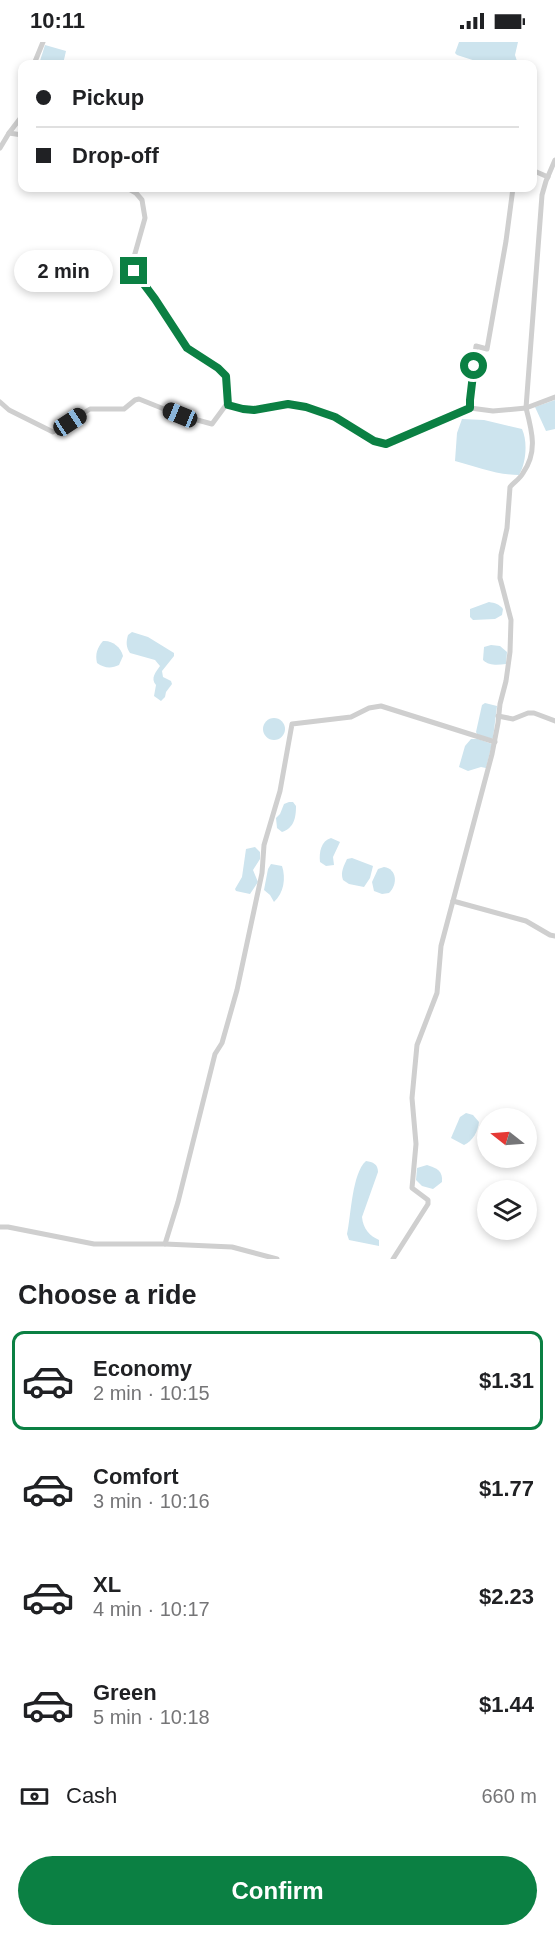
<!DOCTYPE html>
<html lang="en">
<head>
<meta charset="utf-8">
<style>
	:root { --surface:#fff; --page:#f6f6f6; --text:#202124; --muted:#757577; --line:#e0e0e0; --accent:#0b8043 }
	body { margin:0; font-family:Helvetica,sans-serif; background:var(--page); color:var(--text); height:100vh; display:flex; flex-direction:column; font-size:22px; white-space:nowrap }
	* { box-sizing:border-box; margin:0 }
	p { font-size:20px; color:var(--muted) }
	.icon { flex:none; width:33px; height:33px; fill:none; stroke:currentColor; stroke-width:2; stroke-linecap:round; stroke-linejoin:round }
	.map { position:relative; height:1217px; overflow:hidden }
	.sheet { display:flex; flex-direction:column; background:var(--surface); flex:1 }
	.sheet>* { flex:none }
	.top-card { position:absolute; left:18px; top:18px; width:519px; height:132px; border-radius:12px; box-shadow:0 3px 9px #0003; display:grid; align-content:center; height:132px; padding:0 18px; background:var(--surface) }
	.needle { width:39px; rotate:287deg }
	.fabs { position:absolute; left:477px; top:1066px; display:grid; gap:12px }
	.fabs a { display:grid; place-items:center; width:60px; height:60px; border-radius:50%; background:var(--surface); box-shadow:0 3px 9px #0003; font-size:30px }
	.end { position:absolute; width:27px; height:27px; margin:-14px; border:8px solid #0b8043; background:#fff; box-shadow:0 0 0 3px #fff }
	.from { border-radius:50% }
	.bubble { position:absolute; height:42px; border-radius:21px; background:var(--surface); box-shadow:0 3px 9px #0003; font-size:20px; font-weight:800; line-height:42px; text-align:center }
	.car { position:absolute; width:18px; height:36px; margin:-18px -9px; border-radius:8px; box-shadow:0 0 4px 2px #0007; background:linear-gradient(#222 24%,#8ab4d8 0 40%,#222 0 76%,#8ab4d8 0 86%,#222 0) }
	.top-card b { display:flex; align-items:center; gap:21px; height:57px; font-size:22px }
	.top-card b+b { border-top:2px solid var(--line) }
	.top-card i { width:15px; height:15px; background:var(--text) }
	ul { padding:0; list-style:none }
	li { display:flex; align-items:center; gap:18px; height:99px; margin:0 12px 9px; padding:0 6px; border:3px solid transparent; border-radius:12px }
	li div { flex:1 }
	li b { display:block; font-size:22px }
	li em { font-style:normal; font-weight:800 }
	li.current { border-color:var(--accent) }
	li>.icon { width:54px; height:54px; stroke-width:1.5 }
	h2 { padding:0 18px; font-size:27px; line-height:72px }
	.pay { display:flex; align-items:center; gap:15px; height:66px; padding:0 18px; font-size:22px }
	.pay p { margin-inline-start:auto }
	.button { display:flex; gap:12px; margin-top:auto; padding:12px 18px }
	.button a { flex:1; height:69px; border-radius:36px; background:var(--accent); color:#fff; font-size:24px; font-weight:800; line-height:69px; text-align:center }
	.status { display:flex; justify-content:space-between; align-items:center; height:42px; padding:0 30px; background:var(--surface); direction:ltr }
	.status svg { height:16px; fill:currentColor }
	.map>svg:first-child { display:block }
	.water { fill:#cde4ee }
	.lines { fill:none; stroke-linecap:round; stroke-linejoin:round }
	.street { stroke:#cfcfcf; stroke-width:5 }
	.route { stroke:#0b8043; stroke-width:8 }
</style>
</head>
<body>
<div class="status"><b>10:11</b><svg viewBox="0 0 49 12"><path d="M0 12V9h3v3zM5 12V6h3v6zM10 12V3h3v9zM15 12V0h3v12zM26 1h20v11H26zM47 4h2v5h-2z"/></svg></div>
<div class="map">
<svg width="555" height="1217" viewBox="0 0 555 1217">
	<rect width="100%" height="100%" fill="#fff"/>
	<g class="water">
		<polygon points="459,0 518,0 515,13 518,22 485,22 457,13 455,11"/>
		<polygon points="45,3 66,9 63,22 39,22"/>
		<polygon points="555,358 555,387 546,389 535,365"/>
		<path d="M462 377 484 378 522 387C528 400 526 421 519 433 497 433 477 425 455 419L457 391Z"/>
		<path d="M489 560C495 561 499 562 503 567L502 573 495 577 473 578 470 575V567Z"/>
		<path d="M132 590 148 595 174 611V614L162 629 163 635 171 639 172 642 166 650 165 655 161 659 154 654 156 643C150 636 156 630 160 624L155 618 130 611C126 605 126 600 128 593Z"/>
		<path d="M103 599C112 598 121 605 123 614L119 623C111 627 104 626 97 621 95 612 97 606 103 599Z"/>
		<path d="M491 603 500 604 507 610 506 622C498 623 489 624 483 618L484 605Z"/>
		<polygon points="485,661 497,664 493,696 491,697 477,692 476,690 482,663"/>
		<circle cx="274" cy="687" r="11"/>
		<polygon points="471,697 478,697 492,702 486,726 481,725 468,729 459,725 465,704"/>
		<path d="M289 760H293L296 764C296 776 294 786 282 790L277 786 276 776 280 772 284 762Z"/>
		<path d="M331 796 340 800 333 815 334 823 326 824 320 820C319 810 321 799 331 796Z"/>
		<polygon points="255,805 260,810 260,817 253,828 258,840 250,852 236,849 235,847 242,835 246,807"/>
		<path d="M352 816 373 824 370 836 364 845 349 842 343 838C340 830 344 824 347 817Z"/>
		<path d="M271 822 282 824C286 836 284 851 274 860L270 853 264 848 268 827Z"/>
		<path d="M384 825C397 827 398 842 389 851L382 852 374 849 372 840 378 827Z"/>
		<path d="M466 1071 473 1073 479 1080C478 1089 473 1099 464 1103L451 1096 460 1075Z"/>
		<path d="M366 1119C373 1120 378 1122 378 1130L362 1175C363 1187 370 1194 379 1198V1204L349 1198 347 1192C351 1174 352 1131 366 1119Z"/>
		<path d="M427 1123C437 1126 443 1129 442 1140L433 1147 422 1144 416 1138 417 1126Z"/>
	</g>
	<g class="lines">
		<g class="street">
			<polyline points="34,22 43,0"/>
			<polyline points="9,91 22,93"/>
			<polyline points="0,106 9,91 22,74"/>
			<polyline points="532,128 548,135"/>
			<polyline points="127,146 136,151 142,158 145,176 134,215 134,229 155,257 187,306 218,326 226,334 228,363"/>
			<polyline points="0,360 9,368 53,390 90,367 124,367 135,358 139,357 179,373 212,382 226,363 254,368 288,362 306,365 335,375 374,399 386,402 470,366 493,369 526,366 555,355"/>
			<polyline points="470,366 470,358 476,304 487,307 506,199 513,146"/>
			<polyline points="498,674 513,677 528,671 534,671 555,679"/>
			<polyline points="453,859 526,879 550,893 555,894"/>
			<polyline points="0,1185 8,1185 94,1202 165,1202 178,1160 215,1012 222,1001 237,948 262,831 264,803 280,749 292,682 351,675 369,666 381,664 495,700"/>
			<polyline points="165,1202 232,1205 277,1217"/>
			<path d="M393 1217 428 1162V1158L412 1146 416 1102 412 1056 417 1003 437 951 441 904 492 712 498 681 500 662 506 639 510 610 511 578 500 536 501 513 507 486 510 445C514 440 520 437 523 431 538 410 532 389 526 366L542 153 546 139 555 118"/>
		</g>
	</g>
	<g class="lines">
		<polyline class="route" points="134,229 155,257 187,306 218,326 226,334 228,363 243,367 254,368 288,362 306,365 335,375 374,399 386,402 470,366 470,358 474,324"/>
	</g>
</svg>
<div class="fabs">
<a><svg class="needle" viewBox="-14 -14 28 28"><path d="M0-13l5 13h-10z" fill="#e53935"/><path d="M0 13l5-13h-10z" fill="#757577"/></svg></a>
<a><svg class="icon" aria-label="layers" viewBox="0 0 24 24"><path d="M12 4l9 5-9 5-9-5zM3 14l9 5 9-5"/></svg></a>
</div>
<i class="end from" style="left:474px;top:324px"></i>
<i class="end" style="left:134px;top:229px"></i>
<div class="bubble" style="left:14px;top:208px;width:99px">2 min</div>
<i class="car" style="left:180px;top:373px;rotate:292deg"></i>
<i class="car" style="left:70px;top:380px;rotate:57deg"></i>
<div class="top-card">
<b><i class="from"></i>Pickup</b>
<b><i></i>Drop-off</b>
</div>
</div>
<section class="sheet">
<h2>Choose a ride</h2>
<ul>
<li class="current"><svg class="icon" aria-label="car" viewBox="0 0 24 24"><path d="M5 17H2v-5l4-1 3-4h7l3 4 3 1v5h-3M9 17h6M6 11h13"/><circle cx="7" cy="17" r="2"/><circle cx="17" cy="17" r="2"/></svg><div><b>Economy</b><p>2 min · 10:15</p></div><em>$1.31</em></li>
<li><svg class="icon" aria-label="car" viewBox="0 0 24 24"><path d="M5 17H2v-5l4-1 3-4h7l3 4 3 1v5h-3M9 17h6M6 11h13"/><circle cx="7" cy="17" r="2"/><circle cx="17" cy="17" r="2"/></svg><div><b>Comfort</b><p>3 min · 10:16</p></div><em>$1.77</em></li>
<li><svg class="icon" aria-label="car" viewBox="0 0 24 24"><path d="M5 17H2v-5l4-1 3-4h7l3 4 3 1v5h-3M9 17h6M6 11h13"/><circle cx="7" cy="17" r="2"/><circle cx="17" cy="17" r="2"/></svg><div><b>XL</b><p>4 min · 10:17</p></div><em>$2.23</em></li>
<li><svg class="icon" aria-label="car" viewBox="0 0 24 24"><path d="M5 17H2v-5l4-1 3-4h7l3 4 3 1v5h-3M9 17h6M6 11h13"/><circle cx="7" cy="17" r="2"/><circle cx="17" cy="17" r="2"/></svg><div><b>Green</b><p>5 min · 10:18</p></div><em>$1.44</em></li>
</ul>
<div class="pay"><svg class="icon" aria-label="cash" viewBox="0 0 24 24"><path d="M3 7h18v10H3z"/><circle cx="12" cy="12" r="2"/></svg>Cash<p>660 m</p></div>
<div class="button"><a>Confirm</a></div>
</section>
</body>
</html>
